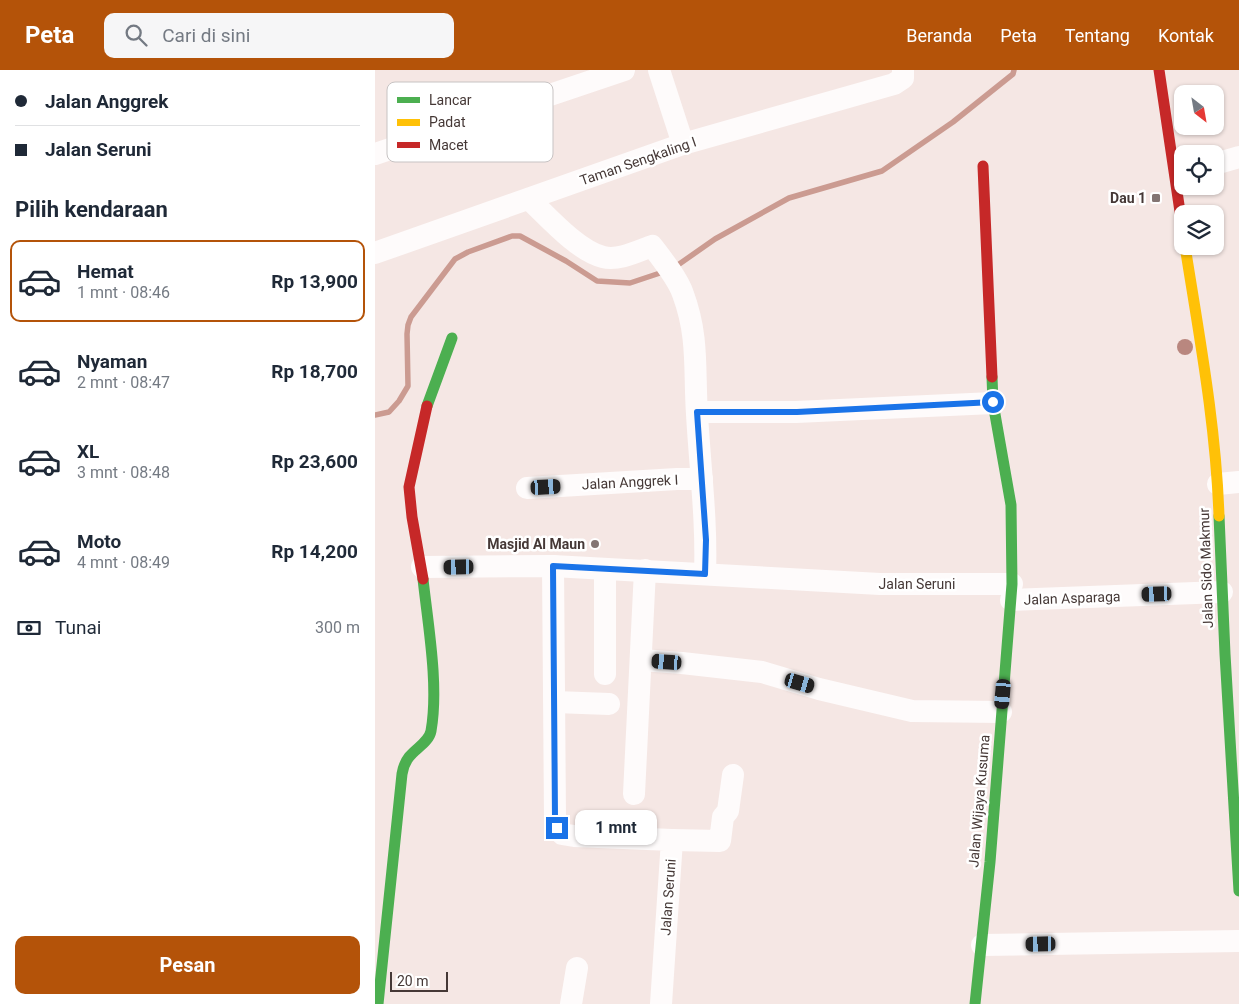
<!DOCTYPE html>
<html lang="id">
<head>
<meta charset="utf-8">
<style>
	:root { --surface:#fff; --page:#f6f6f7; --text:#1f2937; --muted:#747a83; --line:#e0e1e3; --accent:#b45309 }
	body { margin:0; font-family:Roboto,sans-serif; background:var(--page); color:var(--text); height:100vh; display:flex; flex-direction:column; font-size:19px; white-space:nowrap }
	* { box-sizing:border-box; margin:0 }
	p { font-size:16px; color:var(--muted) }
	.icon { flex:none; width:28px; height:28px; fill:none; stroke:currentColor; stroke-width:2; stroke-linecap:round; stroke-linejoin:round }
	.map { position:relative; flex:1; overflow:hidden }
	.drawer { display:flex; flex-direction:column; background:var(--surface); width:375px }
	.drawer>* { flex:none }
	.banner { display:grid; align-content:center; height:110px; padding:0 15px; background:var(--surface) }
	.needle { width:32px; rotate:149deg }
	.controls { position:absolute; left:799px; top:15px; display:grid; gap:10px }
	.controls a { display:grid; place-items:center; width:50px; height:50px; border-radius:10px; background:var(--surface); box-shadow:0 1px 4px #0004; font-size:25px }
	.scale { position:absolute; left:15px; bottom:12px; width:58px; box-sizing:border-box; padding-left:5px; border:2px solid #453836; border-top:0; font-size:14px; line-height:18px; white-space:nowrap; color:#453836; -webkit-text-stroke:4px #fff; paint-order:stroke }
	.end { position:absolute; width:22px; height:22px; margin:-11px; border:6px solid #1a73e8; background:#fff; box-shadow:0 0 0 2px #fff }
	.from { border-radius:50% }
	.bubble { position:absolute; height:35px; border-radius:10px; background:var(--surface); box-shadow:0 1px 4px #0004; font-size:16px; font-weight:700; line-height:35px; text-align:center }
	.car { position:absolute; width:15px; height:30px; margin:-15px -8px; border-radius:6px; box-shadow:0 0 4px 1px #0007; background:linear-gradient(#222 24%,#8ab4d8 0 40%,#222 0 76%,#8ab4d8 0 86%,#222 0) }
	.banner b { display:flex; align-items:center; gap:18px; height:48px; font-size:19px }
	.banner b+b { border-top:1px solid var(--line) }
	.banner i { width:12px; height:12px; background:var(--text) }
	ul { padding:0; list-style:none }
	li { display:flex; align-items:center; gap:15px; height:82px; margin:0 10px 8px; padding:0 5px; border:2px solid transparent; border-radius:10px }
	li div { flex:1 }
	li b { display:block; font-size:19px }
	li em { font-style:normal; font-weight:700 }
	li.on { border-color:var(--accent) }
	li>.icon { width:45px; height:45px; stroke-width:1.5 }
	h2 { padding:0 15px; font-size:22px; line-height:60px }
	.pay { display:flex; align-items:center; gap:12px; height:55px; padding:0 15px; font-size:19px }
	.pay p { margin-inline-start:auto }
	.primary-button { display:flex; gap:10px; margin-top:auto; padding:10px 15px }
	.primary-button a { flex:1; height:58px; border-radius:10px; background:var(--accent); color:#fff; font-size:20px; font-weight:700; line-height:58px; text-align:center }
	header { display:flex; align-items:center; gap:30px; box-sizing:border-box; height:70px; padding:0 25px; background:var(--accent); color:#fff }
	header strong { font-size:24px }
	nav { display:flex; gap:28px; margin-inline-start:auto; font-size:18px }
	.search { width:350px; height:45px; background:var(--page); display:flex; align-items:center; gap:12px; box-sizing:border-box; padding:0 18px; border-radius:10px; color:var(--muted); font-size:19px }
	main { display:flex; flex:1; min-height:0 }
	.map>svg:first-child { display:block }
	.lines { fill:none; stroke-linecap:round; stroke-linejoin:round }
	.stream { stroke:#cb9b91; stroke-width:5.5 }
	.street { stroke:#fefbfb; stroke-width:22 }
	.fast { stroke:#4caf50; stroke-width:11 }
	.slow { stroke:#ffc107; stroke-width:11 }
	.jam { stroke:#c62828; stroke-width:11 }
	.tree { fill:#b9877f }
	.route { stroke:#1a73e8; stroke-width:6 }
	.poi-dot { fill:#837573; stroke:#fff; stroke-width:2 }
	.labels { text-anchor:middle; stroke-width:5; stroke-linejoin:round; paint-order:stroke }
	.street-label { font-size:14px; fill:#453836; stroke:#fff }
	.poi-label { font-size:14px; font-weight:bold; fill:#453836; stroke:#fff; text-anchor:end }
	.key { fill:#fff; stroke:#c7c3c3; stroke-width:1 }
	.key-label { font-size:14px; fill:#453836 }
</style>
</head>
<body>
<header>
<strong>Peta</strong>
<div class="search"><svg class="icon" aria-label="search" viewBox="0 0 24 24"><circle cx="10" cy="10" r="6"/><path d="M15 15l6 6"/></svg>Cari di sini</div>
<nav><a>Beranda</a><a>Peta</a><a>Tentang</a><a>Kontak</a></nav>
</header>
<main>
<section class="drawer">
<div class="banner">
<b><i class="from"></i>Jalan Anggrek</b>
<b><i></i>Jalan Seruni</b>
</div>
<h2>Pilih kendaraan</h2>
<ul>
<li class="on"><svg class="icon" aria-label="car" viewBox="0 0 24 24"><path d="M5 17H2v-5l4-1 3-4h7l3 4 3 1v5h-3M9 17h6M6 11h13"/><circle cx="7" cy="17" r="2"/><circle cx="17" cy="17" r="2"/></svg><div><b>Hemat</b><p>1 mnt · 08:46</p></div><em>Rp 13,900</em></li>
<li><svg class="icon" aria-label="car" viewBox="0 0 24 24"><path d="M5 17H2v-5l4-1 3-4h7l3 4 3 1v5h-3M9 17h6M6 11h13"/><circle cx="7" cy="17" r="2"/><circle cx="17" cy="17" r="2"/></svg><div><b>Nyaman</b><p>2 mnt · 08:47</p></div><em>Rp 18,700</em></li>
<li><svg class="icon" aria-label="car" viewBox="0 0 24 24"><path d="M5 17H2v-5l4-1 3-4h7l3 4 3 1v5h-3M9 17h6M6 11h13"/><circle cx="7" cy="17" r="2"/><circle cx="17" cy="17" r="2"/></svg><div><b>XL</b><p>3 mnt · 08:48</p></div><em>Rp 23,600</em></li>
<li><svg class="icon" aria-label="car" viewBox="0 0 24 24"><path d="M5 17H2v-5l4-1 3-4h7l3 4 3 1v5h-3M9 17h6M6 11h13"/><circle cx="7" cy="17" r="2"/><circle cx="17" cy="17" r="2"/></svg><div><b>Moto</b><p>4 mnt · 08:49</p></div><em>Rp 14,200</em></li>
</ul>
<div class="pay"><svg class="icon" aria-label="cash" viewBox="0 0 24 24"><path d="M3 7h18v10H3z"/><circle cx="12" cy="12" r="2"/></svg>Tunai<p>300 m</p></div>
<div class="primary-button"><a>Pesan</a></div>
</section>
<div class="map">
<svg width="864" height="934" viewBox="0 0 864 934">
	<rect width="100%" height="100%" fill="#f5e7e4"/>
	<g class="lines">
		<g class="stream">
			<polyline points="300,197 340,169 414,128 507,101 578,52 638,4 639,0"/>
			<polyline points="0,345 14,342 24,331 33,316 32,264 33,255 36,247 80,189 93,182 137,166 145,166 191,191 222,211 255,213 291,201"/>
		</g>
		<g class="street">
			<polyline points="284,0 308,74"/>
			<polyline points="0,84 249,0"/>
			<polyline points="840,94 864,87"/>
			<path d="M154 129C173 147 203 181 228 187 244 191 263 181 277 176 287 189 303 209 308 224 324 267 319 301 322 344 325 398 332 450 330 504"/>
			<polyline points="0,183 308,74 519,14 528,8 528,0"/>
			<polyline points="322,342 421,342 618,333"/>
			<polyline points="843,414 864,412"/>
			<polyline points="152,418 302,409 327,409"/>
			<polyline points="178,496 180,748 182,758 187,764 199,766 297,770 286,934"/>
			<polyline points="47,497 178,496 505,514 637,514"/>
			<polyline points="230,499 230,604"/>
			<polyline points="636,530 847,522"/>
			<polyline points="266,590 307,593 387,602 444,619 537,641 626,642"/>
			<polyline points="180,632 234,634"/>
			<polyline points="259,724 270,500"/>
			<polyline points="297,770 345,771 348,747 353,741 358,705"/>
			<polyline points="607,875 864,871"/>
			<polyline points="196,934 202,898"/>
		</g>
		<g class="fast">
			<polyline points="52,336 77,268"/>
			<polyline points="844,446 850,584 864,821"/>
			<path d="M3 934 27 704C28 698 30 692 34 687 41 678 54 672 56 661 64 616 53 555 48 509"/>
			<polyline points="600,934 615,792 637,514 636,435 618,333 617,307"/>
		</g>
		<path class="slow" d="M810 176C824 265 841 355 844 446"/>
		<g class="jam">
			<polyline points="784,0 808,162"/>
			<polyline points="608,96 617,307"/>
			<polyline points="48,509 37,447 34,417 52,336"/>
		</g>
	</g>
	<circle class="tree" cx="810" cy="277" r="8"/>
	<g class="lines">
		<polyline class="route" points="182,758 180,748 178,496 330,504 331,470 322,342 422,342 618,332"/>
	</g>
	<g class="poi-dot">
		<rect x="776" y="123" width="10" height="10" rx="2.5"/>
		<circle cx="220" cy="474" r="5"/>
	</g>
	<g class="labels">
		<g class="street-label">
			<text transform="translate(263 91) rotate(-19)" y="5">Taman Sengkaling I</text>
			<text transform="translate(255 412) rotate(-3)" y="5">Jalan Anggrek I</text>
			<text transform="translate(831 498) rotate(-92)" y="5">Jalan Sido Makmur</text>
			<text x="542" y="519">Jalan Seruni</text>
			<text transform="translate(697 528) rotate(-2)" y="5">Jalan Asparaga</text>
			<text transform="translate(604 731) rotate(-85)" y="5">Jalan Wijaya Kusuma</text>
			<text transform="translate(293 827) rotate(-86)" y="5">Jalan Seruni</text>
		</g>
		<g class="poi-label">
			<text x="771" y="133">Dau 1</text>
			<text x="210" y="479">Masjid Al Maun</text>
		</g>
	</g>
	<rect x="12" y="12" width="166" height="80" rx="8" class="key"/>
	<rect x="22" y="27" width="23" height="6" fill="#4caf50"/>
	<rect x="22" y="49" width="23" height="7" fill="#ffc107"/>
	<rect x="22" y="72" width="23" height="6" fill="#c62828"/>
	<g class="key-label">
		<text x="54" y="35">Lancar</text>
		<text x="54" y="57">Padat</text>
		<text x="54" y="80">Macet</text>
	</g>
</svg>
<div class="controls">
<a><svg class="needle" viewBox="-14 -14 28 28"><path d="M0-13l5 13h-10z" fill="#e53935"/><path d="M0 13l5-13h-10z" fill="#747a83"/></svg></a>
<a><svg class="icon" aria-label="locate" viewBox="0 0 24 24"><circle cx="12" cy="12" r="6"/><path d="M12 2v4M12 18v4M2 12h4M18 12h4"/></svg></a>
<a><svg class="icon" aria-label="layers" viewBox="0 0 24 24"><path d="M12 4l9 5-9 5-9-5zM3 14l9 5 9-5"/></svg></a>
</div>
<div class="scale">20 m</div>
<i class="end from" style="left:618px;top:332px"></i>
<i class="end" style="left:182px;top:758px"></i>
<div class="bubble" style="left:200px;top:740px;width:82px">1 mnt</div>
<i class="car" style="left:171px;top:417px;rotate:87deg"></i>
<i class="car" style="left:84px;top:497px;rotate:269deg"></i>
<i class="car" style="left:782px;top:524px;rotate:268deg"></i>
<i class="car" style="left:292px;top:592px;rotate:274deg"></i>
<i class="car" style="left:425px;top:613px;rotate:106deg"></i>
<i class="car" style="left:628px;top:624px;rotate:185deg"></i>
<i class="car" style="left:666px;top:874px;rotate:269deg"></i>
</div>
</main>
</body>
</html>
